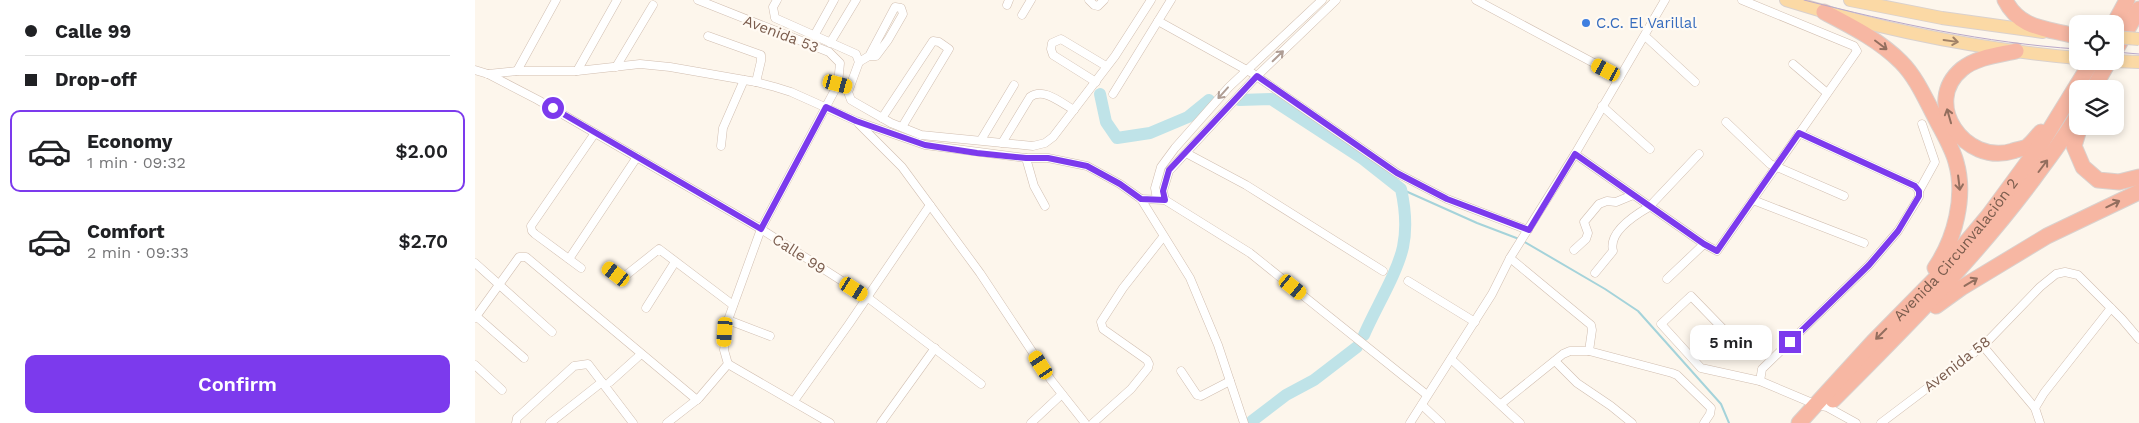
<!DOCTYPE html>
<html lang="en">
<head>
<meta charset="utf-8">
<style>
	:root { --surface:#fff; --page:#f6f6f6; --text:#202124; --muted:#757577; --line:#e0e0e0; --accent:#7c3aed }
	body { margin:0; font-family:"Work Sans",sans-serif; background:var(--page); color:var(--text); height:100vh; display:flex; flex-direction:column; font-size:19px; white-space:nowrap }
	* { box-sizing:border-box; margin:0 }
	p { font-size:16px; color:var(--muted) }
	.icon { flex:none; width:28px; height:28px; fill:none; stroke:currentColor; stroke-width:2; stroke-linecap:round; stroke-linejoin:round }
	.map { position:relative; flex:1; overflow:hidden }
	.drawer { display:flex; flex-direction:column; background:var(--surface); width:475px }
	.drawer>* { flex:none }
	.hud { display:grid; align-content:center; height:110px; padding:0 25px; background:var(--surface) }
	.fabs { position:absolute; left:1594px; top:15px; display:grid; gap:10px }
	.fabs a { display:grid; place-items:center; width:55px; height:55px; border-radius:10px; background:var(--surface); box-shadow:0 2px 8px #0003; font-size:25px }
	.end { position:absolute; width:22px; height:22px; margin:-11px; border:6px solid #7c3aed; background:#fff; box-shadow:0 0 0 2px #fff }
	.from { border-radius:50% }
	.bubble { position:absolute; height:35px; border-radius:10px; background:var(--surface); box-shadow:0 2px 8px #0003; font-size:16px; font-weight:600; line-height:35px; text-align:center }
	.car { position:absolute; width:15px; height:30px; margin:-15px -8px; border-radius:6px; box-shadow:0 0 4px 1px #0007; background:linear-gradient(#f5c518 24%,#345 0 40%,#f5c518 0 76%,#345 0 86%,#f5c518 0) }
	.hud b { display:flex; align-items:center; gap:18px; height:48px; font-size:19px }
	.hud b+b { border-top:1px solid var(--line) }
	.hud i { width:12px; height:12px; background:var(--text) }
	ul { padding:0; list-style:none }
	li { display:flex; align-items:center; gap:15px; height:82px; margin:0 10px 8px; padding:0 15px; border:2px solid transparent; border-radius:10px }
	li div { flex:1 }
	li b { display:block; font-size:19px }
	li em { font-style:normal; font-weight:600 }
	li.selected { border-color:var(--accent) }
	li>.icon { width:45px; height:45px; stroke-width:1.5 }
	.action { display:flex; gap:10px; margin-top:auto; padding:10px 25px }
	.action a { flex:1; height:58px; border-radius:10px; background:var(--accent); color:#fff; font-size:20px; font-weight:600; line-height:58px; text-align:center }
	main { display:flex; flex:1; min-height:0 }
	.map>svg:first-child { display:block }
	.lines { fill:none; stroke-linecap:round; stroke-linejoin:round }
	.stream { stroke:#a5d3da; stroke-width:2 }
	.river { stroke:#bfe3e8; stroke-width:12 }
	.street-casing { stroke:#d1beb0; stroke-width:9 }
	.primary-casing { stroke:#dad1cd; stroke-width:14 }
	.highway-casing { stroke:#dad1cd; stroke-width:17 }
	.street { stroke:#fff; stroke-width:8 }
	.primary { stroke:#fbd9a5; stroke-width:12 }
	.highway { stroke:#f7b7a3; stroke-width:15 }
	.tram { stroke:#b9a8c9; stroke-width:1 }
	.primary-bridge-casing { stroke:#dad1cd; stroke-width:14; stroke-linecap:butt }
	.primary-bridge { stroke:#fbd9a5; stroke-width:12 }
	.oneway { stroke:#a18267 }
	.oneway2 { stroke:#936e5e }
	.oneway3 { stroke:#af9d94 }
	.route { stroke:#7c3aed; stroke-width:6 }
	.shop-dot { fill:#3f7fe0; stroke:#fffaf3; stroke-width:2 }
	.labels { text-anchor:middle; stroke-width:4.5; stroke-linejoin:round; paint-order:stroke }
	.shop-label { font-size:15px; fill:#366cbe; stroke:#fffaf3; text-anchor:start }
	.street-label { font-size:15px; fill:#7a5c4d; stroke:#fffaf3 }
</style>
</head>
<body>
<main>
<section class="drawer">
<div class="hud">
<b><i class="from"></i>Calle 99</b>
<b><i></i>Drop-off</b>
</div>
<ul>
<li class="selected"><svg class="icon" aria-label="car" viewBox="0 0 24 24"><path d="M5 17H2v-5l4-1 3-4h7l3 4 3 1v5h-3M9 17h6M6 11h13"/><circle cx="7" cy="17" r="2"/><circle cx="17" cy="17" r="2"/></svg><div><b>Economy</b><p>1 min · 09:32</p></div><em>$2.00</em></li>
<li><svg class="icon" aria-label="car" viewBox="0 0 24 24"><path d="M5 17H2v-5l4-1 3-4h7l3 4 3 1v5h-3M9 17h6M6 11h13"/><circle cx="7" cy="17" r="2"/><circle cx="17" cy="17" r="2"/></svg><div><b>Comfort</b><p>2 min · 09:33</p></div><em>$2.70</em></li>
</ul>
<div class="action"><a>Confirm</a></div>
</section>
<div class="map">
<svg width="1664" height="423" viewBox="0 0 1664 423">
	<rect width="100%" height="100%" fill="#fdf6ec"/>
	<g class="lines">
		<g class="stream">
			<polyline points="926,189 1002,223 1044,239"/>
			<polyline points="1048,241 1130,289 1163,311 1246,404 1254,423"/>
		</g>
		<g class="river">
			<polyline points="625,94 631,122 642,138 675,133 713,117 734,100"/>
			<path d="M764 100 796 99 888 159 926 189C930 207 932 228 928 247 922 274 900 309 889 335"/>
			<polyline points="777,421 811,395 839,380 882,347"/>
		</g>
		<g class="street-casing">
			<g id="street">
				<polyline points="302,0 298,7 300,18 381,54 384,62 373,92 376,100 381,103 416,123 446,135 558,146 570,143 578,137 640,56 676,0"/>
				<polyline points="614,0 619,5 623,6 629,0"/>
				<polyline points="696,0 683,21 777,73 922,173 972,199 1053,230"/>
				<polyline points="1001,0 1145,77"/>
				<polyline points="532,5 534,0"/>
				<polyline points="547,15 556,0"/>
				<polyline points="233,36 286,55 286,61 281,82"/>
				<polyline points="339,36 359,0"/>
				<polyline points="1170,36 1220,82"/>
				<polyline points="355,43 381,0"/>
				<polyline points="384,62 394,56 401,56 413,40 428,14 426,8 420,7 394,56"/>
				<polyline points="1318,64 1352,93"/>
				<polyline points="141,67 178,5"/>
				<polyline points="0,70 13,74 63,100 286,229 392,297 506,384"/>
				<polyline points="42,71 81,0"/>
				<polyline points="102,71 142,0"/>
				<polyline points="13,74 42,71 102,71 165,64 195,67 281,82 300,87 316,92 381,121 450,145 551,158 573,158 612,166 645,184 666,199 715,278 743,345 769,423"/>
				<polyline points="621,82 578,55 576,49 577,43 586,39 631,66"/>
				<polyline points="638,94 683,21"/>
				<polyline points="1127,106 1175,149"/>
				<polyline points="407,118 458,41 464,42 474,49 427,127"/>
				<polyline points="1251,122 1295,164 1369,196"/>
				<polyline points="384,124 427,167 505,273 576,380 610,423"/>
				<polyline points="1324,133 1440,186 1444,191 1444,197 1423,231 1394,265 1287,369 1285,381 1342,405 1352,407 1381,423"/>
				<polyline points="506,140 539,85"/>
				<path d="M527 143 555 97C569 87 586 103 599 110"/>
				<polyline points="246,146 248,128 269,80"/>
				<polyline points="711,153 771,185 908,271"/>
				<polyline points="1100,154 1229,244 1242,251 1382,51 1379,46 1267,0"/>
				<polyline points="551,158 559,186 570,206"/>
				<polyline points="1444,191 1460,162 1447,124"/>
				<polyline points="666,199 690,200 775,253 952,395"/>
				<polyline points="682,199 680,188 686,167 700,148 754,87 847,0"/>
				<polyline points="690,200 688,191 694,171 782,76 861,0"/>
				<polyline points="1278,200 1389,243"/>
				<polyline points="1099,250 1111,239 1113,233 1109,222 1124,204 1132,201 1141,202 1158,195"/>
				<polyline points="1035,258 1116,325 1117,330 1114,351"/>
				<polyline points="94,259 162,157"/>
				<polyline points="0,263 77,332"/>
				<polyline points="106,268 60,234 57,231 56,226 120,133"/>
				<polyline points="132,268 141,275 150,276 184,249 258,305"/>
				<path d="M1120 273 1138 251C1133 232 1160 215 1174 207L1224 154"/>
				<polyline points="1192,279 1229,244"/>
				<polyline points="933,281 1000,322"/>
				<polyline points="171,308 200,262"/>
				<polyline points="1,316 49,358"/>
				<polyline points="0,318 44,257 51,257 222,400"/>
				<polyline points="253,320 295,336"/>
				<polyline points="1252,333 1216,296 1186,324 1226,368 1285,381"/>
				<polyline points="1508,346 1560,408 1565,423"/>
				<polyline points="976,359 1045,423"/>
				<polyline points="1080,361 1102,383 1136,406 1157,423"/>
				<polyline points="253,364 355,423"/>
				<polyline points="0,365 27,390"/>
				<polyline points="706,371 722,395 726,396 755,381"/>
				<polyline points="135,382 165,355"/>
				<polyline points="319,401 374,324 455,205"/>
				<polyline points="1026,404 1088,354 1095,351 1114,351 1197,373 1202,375 1236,408 1235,414 1229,423"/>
				<polyline points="947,405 966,423"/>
				<polyline points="1560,408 1569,393 1636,308"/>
				<polyline points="41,423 42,418 99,366 113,364 158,423"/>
				<polyline points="75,423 127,382"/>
				<polyline points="192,423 224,398 253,364 249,350 253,320 286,229 363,84 365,63 354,52 223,0"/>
				<polyline points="406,423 460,348"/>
				<polyline points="556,423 587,394"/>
				<polyline points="618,423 656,389 673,368 674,364 672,360 628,329 626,322 648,288 688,237"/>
				<polyline points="935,423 1017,294 1035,258 1100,154 1190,0"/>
				<polyline points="1406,423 1508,346 1565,287 1581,274 1590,272 1603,275 1647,319 1664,339"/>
			</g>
		</g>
		<g class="primary-casing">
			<g id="primary">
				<path d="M1311 0C1406 30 1503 49 1602 58"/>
				<polyline points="1375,0 1467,18 1568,32"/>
				<polyline points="1640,61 1664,62"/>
			</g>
		</g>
		<g class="highway-casing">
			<g id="highway">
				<path d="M1530 0C1544 28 1569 28 1596 35"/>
				<path d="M1349 12C1376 26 1404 40 1426 62 1441 77 1450 98 1460 117 1467 131 1477 147 1481 162 1491 196 1480 239 1460 268"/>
				<polyline points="1639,24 1652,0"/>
				<path d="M1541 51C1523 55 1502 57 1487 69 1446 103 1490 166 1538 151 1543 149 1549 149 1553 146 1558 142 1562 136 1566 132"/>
				<polyline points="1640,51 1664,9"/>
				<polyline points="1618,89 1634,61"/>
				<polyline points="1605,126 1599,146 1608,167 1623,180 1644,182 1664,177"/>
				<polyline points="1461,306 1486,288 1572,236 1664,192"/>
				<path d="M1358 400C1428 330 1497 261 1557 181 1572 160 1589 139 1602 116"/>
				<path id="s1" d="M1324 423 1398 342 1463 276 1514 215 1566 144 1617 61"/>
			</g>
		</g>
		<use href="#street" class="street"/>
		<use href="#primary" class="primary"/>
		<use href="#highway" class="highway"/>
		<g class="tram">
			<path d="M1329 0C1419 23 1511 43 1602 49"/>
			<polyline points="1640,52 1664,54"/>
		</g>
		<g class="primary-bridge-casing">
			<polyline id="primary-bridge" points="1640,37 1664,39"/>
		</g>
		<use href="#primary-bridge" class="primary-bridge"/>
	</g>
	<defs><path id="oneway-shaft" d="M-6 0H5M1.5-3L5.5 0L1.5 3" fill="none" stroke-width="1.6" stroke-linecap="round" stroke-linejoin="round" transform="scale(1.25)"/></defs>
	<use class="oneway" href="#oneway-shaft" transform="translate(1476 41) rotate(8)"/>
	<g class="oneway2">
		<use href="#oneway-shaft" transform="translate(1406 45) rotate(37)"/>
		<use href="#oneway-shaft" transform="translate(1474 116) rotate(-106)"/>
		<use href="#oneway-shaft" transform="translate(1568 166) rotate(-53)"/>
		<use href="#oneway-shaft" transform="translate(1484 183) rotate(83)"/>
		<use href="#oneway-shaft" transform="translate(1638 204) rotate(-26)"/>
		<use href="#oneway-shaft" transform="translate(1496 282) rotate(-31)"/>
		<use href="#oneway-shaft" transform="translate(1406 334) rotate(135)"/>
	</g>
	<g class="oneway3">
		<use href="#oneway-shaft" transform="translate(803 56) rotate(-44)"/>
		<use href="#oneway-shaft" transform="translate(748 93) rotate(132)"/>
	</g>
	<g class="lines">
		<polyline class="route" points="78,108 286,229 351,107 381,121 450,145 502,153 551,158 573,158 612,166 645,184 666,199 690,200 688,191 694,170 782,76 922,173 972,199 1054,230 1100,154 1229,244 1242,251 1324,133 1440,186 1444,191 1444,196 1423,231 1394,265 1315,342"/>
	</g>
	<circle class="shop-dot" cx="1111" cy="23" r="5"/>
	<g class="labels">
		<g class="shop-label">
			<text x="1121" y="28">C.C. El Varillal</text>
		</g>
		<g class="street-label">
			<text transform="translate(306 34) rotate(21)" y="5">Avenida 53</text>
			<text dy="5" stroke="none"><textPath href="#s1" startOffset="234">Avenida Circunvalación 2</textPath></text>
			<text transform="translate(324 254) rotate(33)" y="5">Calle 99</text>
			<text transform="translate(1482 364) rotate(-38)" y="5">Avenida 58</text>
		</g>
	</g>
</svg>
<div class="fabs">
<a><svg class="icon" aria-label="locate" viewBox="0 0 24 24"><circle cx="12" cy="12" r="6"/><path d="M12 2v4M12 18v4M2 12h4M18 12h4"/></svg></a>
<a><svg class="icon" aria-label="layers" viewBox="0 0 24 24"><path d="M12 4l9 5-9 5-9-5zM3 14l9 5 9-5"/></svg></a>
</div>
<i class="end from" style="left:78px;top:108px"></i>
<i class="end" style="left:1315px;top:342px"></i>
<div class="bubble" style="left:1215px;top:325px;width:82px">5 min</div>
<i class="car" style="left:1131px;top:70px;rotate:298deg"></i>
<i class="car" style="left:363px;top:84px;rotate:105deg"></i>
<i class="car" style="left:141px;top:274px;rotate:307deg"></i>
<i class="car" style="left:818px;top:287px;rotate:129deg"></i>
<i class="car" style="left:379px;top:289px;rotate:123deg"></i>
<i class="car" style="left:250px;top:332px;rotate:184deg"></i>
<i class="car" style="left:566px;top:365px;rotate:327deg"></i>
</div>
</main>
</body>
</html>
